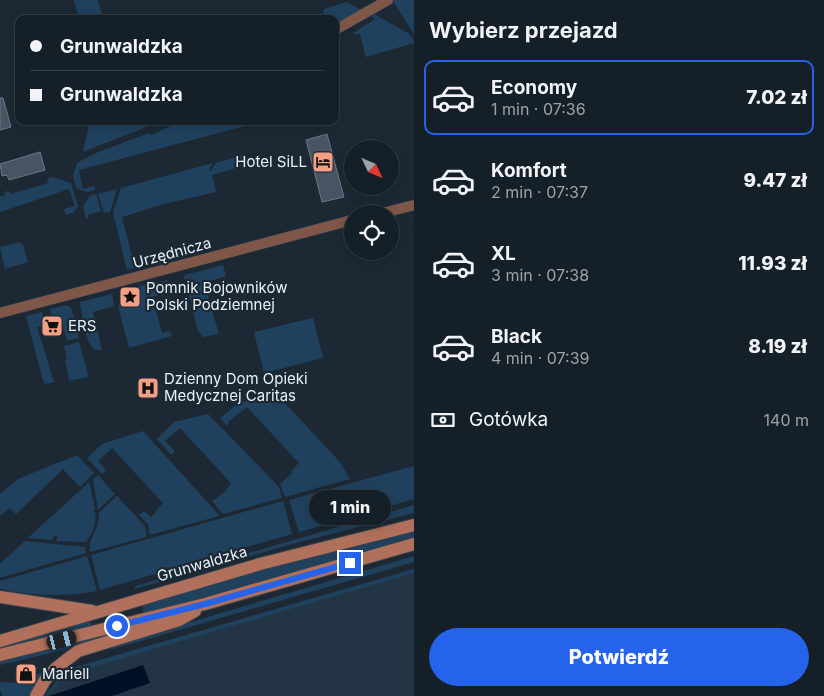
<!DOCTYPE html>
<html lang="pl">
<head>
<meta charset="utf-8">
<style>
	:root { --surface:#151f27; --page:#1e272f; --text:#f1f3f6; --muted:#9da2a7; --line:#343d44; --accent:#2563eb }
	body { margin:0; font-family:Inter,sans-serif; background:var(--page); color:var(--text); height:100vh; display:flex; flex-direction:column; font-size:19px; white-space:nowrap }
	* { box-sizing:border-box; margin:0 }
	p { font-size:16px; color:var(--muted) }
	.icon { flex:none; width:28px; height:28px; fill:none; stroke:currentColor; stroke-width:2; stroke-linecap:round; stroke-linejoin:round }
	.map { position:relative; flex:1; overflow:hidden }
	.sheet { display:flex; flex-direction:column; background:var(--surface); width:410px }
	.sheet>* { flex:none }
	.top-card { position:absolute; left:15px; top:15px; width:324px; height:110px; border-radius:10px; box-shadow:0 2px 12px #0003,0 0 0 1px var(--line); display:grid; align-content:center; height:110px; padding:0 15px; background:var(--surface) }
	.needle { width:32px; rotate:134deg }
	.tools { position:absolute; left:344px; top:140px; display:grid; gap:10px }
	.tools a { display:grid; place-items:center; width:55px; height:55px; border-radius:50%; background:var(--surface); box-shadow:0 2px 12px #0003,0 0 0 1px var(--line); font-size:25px }
	.end { position:absolute; width:22px; height:22px; margin:-11px; border:6px solid #2563eb; background:#fff; box-shadow:0 0 0 2px #fff }
	.from { border-radius:50% }
	.bubble { position:absolute; height:35px; border-radius:18px; background:var(--surface); box-shadow:0 2px 12px #0003,0 0 0 1px var(--line); font-size:16px; font-weight:800; line-height:35px; text-align:center }
	.car { position:absolute; width:15px; height:30px; margin:-15px -8px; border-radius:6px; box-shadow:0 0 4px 1px #0007; background:linear-gradient(#222 24%,#8ab4d8 0 40%,#222 0 76%,#8ab4d8 0 86%,#222 0) }
	.top-card b { display:flex; align-items:center; gap:18px; height:48px; font-size:19px }
	.top-card b+b { border-top:1px solid var(--line) }
	.top-card i { width:12px; height:12px; background:var(--text) }
	ul { padding:0; list-style:none }
	li { display:flex; align-items:center; gap:15px; height:75px; margin:0 10px 8px; padding:0 5px; border:2px solid transparent; border-radius:10px }
	li div { flex:1 }
	li b { display:block; font-size:19px }
	li em { font-style:normal; font-weight:800 }
	li.on { border-color:var(--accent) }
	li>.icon { width:45px; height:45px; stroke-width:1.5 }
	h2 { padding:0 15px; font-size:22px; line-height:60px }
	.pay { display:flex; align-items:center; gap:12px; height:55px; padding:0 15px; font-size:19px }
	.pay p { margin-inline-start:auto }
	.button { display:flex; gap:10px; margin-top:auto; padding:10px 15px }
	.button a { flex:1; height:58px; border-radius:30px; background:var(--accent); color:#fff; font-size:20px; font-weight:800; line-height:58px; text-align:center }
	main { display:flex; flex:1; min-height:0 }
	.map>svg:first-child { display:block }
	.built { fill:#233545 }
	.green { fill:#20415d }
	.water { fill:#001026 }
	.building { fill:#475562; stroke:#697886 }
	.lines { fill:none; stroke-linecap:round; stroke-linejoin:round }
	.street-casing { stroke:#38454f; stroke-width:11 }
	.secondary-casing { stroke:#38454f; stroke-width:14 }
	.street { stroke:#7f5749; stroke-width:10 }
	.secondary { stroke:#b0705b; stroke-width:12 }
	.route { stroke:#2563eb; stroke-width:6 }
	.labels { text-anchor:middle; stroke-width:4.5; stroke-linejoin:round; paint-order:stroke }
	.poi-label { font-size:15px; fill:#e7f0f8; stroke:#1c2934; text-anchor:start }
	.street-label { font-size:15px; fill:#e7f0f8; stroke:#1c2934 }
</style>
</head>
<body>
<main>
<div class="map">
<svg width="414" height="696" viewBox="0 0 414 696">
	<rect width="100%" height="100%" fill="#1c2934"/>
	<polygon class="built" points="414,573 414,696 47,696 66,675"/>
	<g class="green">
		<polygon points="74,0 98,0 103,19 79,19"/>
		<polygon points="395,0 414,0 414,34 393,1"/>
		<polygon points="347,2 362,10 335,26 335,19 322,19 324,9"/>
		<polygon points="372,13 408,33 414,40 414,43 366,57 360,34 354,34 353,33 375,19 369,15"/>
		<polygon points="90,121 155,121 151,125 83,152"/>
		<polygon points="182,121 264,121 79,170 83,189 94,186 95,190 87,192 76,188 73,175 77,163 96,153 149,133 151,135"/>
		<polygon points="243,155 256,160 257,162 212,175 216,192 164,204 122,217 135,268 127,270 113,212 121,188 213,163 209,170 210,171 216,163"/>
		<polygon points="53,177 71,183 78,206 74,212 66,215 64,209 75,206 69,189 0,212 0,196 5,196 4,192 9,191 11,194 48,183 47,179"/>
		<polygon points="117,189 110,212 104,213 98,194"/>
		<polygon points="96,194 101,211 88,215 88,218 86,219 83,206 90,196"/>
		<polygon points="20,242 23,245 28,262 5,269 0,247"/>
		<polygon points="223,265 226,276 204,283 219,334 203,337 198,331 184,277 185,275"/>
		<polygon points="167,280 171,291 152,297 162,333 170,331 172,336 129,348 118,306 121,303 134,299 132,288"/>
		<path d="M112 294 114 306 93 312 102 350H95C84 341 83 318 80 304V302Z"/>
		<polygon points="66,305 71,307 79,338 67,341 61,320 52,316 50,309"/>
		<polygon points="42,312 45,325 37,327 54,382 44,384 26,316"/>
		<polygon points="313,318 323,358 264,373 254,332"/>
		<polygon points="79,342 88,374 87,377 69,381 65,360 67,359 64,346"/>
		<polygon points="266,395 274,394 280,398 340,462 350,479 285,497 280,484 292,473 291,471 299,463 247,407 229,421 227,426 220,418 237,404"/>
		<polygon points="208,414 279,487 282,498 223,514 212,501 225,492 231,483 180,428 165,441 175,451 171,455 157,439 174,422"/>
		<polygon points="143,431 219,515 219,516 150,535 148,524 139,515 144,511 151,517 163,503 112,448 98,461 106,470 102,474 87,458 102,444"/>
		<polygon points="77,455 94,473 80,487 63,469 16,514 10,508 0,516 0,494 18,479"/>
		<polygon points="414,466 414,499 299,532 289,500"/>
		<polygon points="98,475 115,494 98,510 93,479"/>
		<path d="M89 482 95 509 92 512 93 513 95 511C97 525 93 531 86 542L55 541 58 538 56 535 51 540 28 538Z"/>
		<path d="M117 496 144 525 146 529V537L90 552C88 536 100 530 99 513Z"/>
		<polygon points="283,501 292,534 100,590 91,555"/>
		<polygon points="414,505 414,513 292,544 135,589 135,586"/>
		<polygon points="414,531 414,537 144,614 142,604 250,573"/>
		<polygon points="25,541 85,547 86,553 0,578 0,564"/>
		<path d="M87 556 97 591C64 597 32 596 0 589V581Z"/>
		<polygon points="414,556 414,562 134,643 112,649 110,646"/>
		<polygon points="414,569 414,573 66,675 47,696 45,696 58,679 72,668"/>
		<polygon points="89,619 92,627 0,650 0,646"/>
		<polygon points="96,637 98,642 0,665 0,660"/>
		<polygon points="46,670 30,696 3,696 0,690 0,682 14,683 27,680"/>
	</g>
	<polygon class="water" points="143,665 150,683 112,696 49,696"/>
	<g class="building">
		<polygon points="0,98 3,98 11,127 0,130"/>
		<polygon points="327,134 344,197 322,202 306,140"/>
		<polygon points="40,152 45,170 9,180 7,175 2,176 0,164"/>
	</g>
	<g class="lines">
		<g class="street-casing">
			<g id="street">
				<polyline points="335,30 388,0"/>
				<polyline points="379,214 414,205"/>
				<polyline points="0,313 352,220"/>
			</g>
		</g>
		<g class="secondary-casing">
			<g id="secondary">
				<polyline points="0,597 92,611"/>
				<polyline points="0,641 260,564 414,525"/>
				<polyline points="0,655 205,604 414,544"/>
				<polyline points="36,696 45,680 56,668 78,651 179,620 195,611"/>
			</g>
		</g>
		<use href="#street" class="street"/>
		<use href="#secondary" class="secondary"/>
	</g>
	<g class="lines">
		<polyline class="route" points="117,626 205,604 350,563"/>
	</g>
	<defs>
		<g id="hotel-square" transform="scale(1.125)"><rect x="-9" y="-9" width="18" height="18" rx="4" fill="#f39f84" stroke="#1c2934"/><path d="M-6-4.5h1.5V1H6V5H4.5V3h-9V5H-6ZM-4 0a1.8 1.8 0 1 1 3.6 0ZM.5 0V-2.5h3Q6-2.5 6 0Z" fill="#111"/></g>
		<g id="sight-square" transform="scale(1.125)"><rect x="-9" y="-9" width="18" height="18" rx="4" fill="#f39f84" stroke="#1c2934"/><path d="M0-6L1.8-2.2L6-1.7L2.9 1.2L3.7 5.4L0 3.3L-3.7 5.4L-2.9 1.2L-6-1.7L-1.8-2.2Z" fill="#111"/></g>
		<g id="supermarket-square" transform="scale(1.125)"><rect x="-9" y="-9" width="18" height="18" rx="4" fill="#f39f84" stroke="#1c2934"/><path d="M-6-5.5h2.5l.6 2H6L4.5 2H-2.5L-4.4-4H-6ZM-1.5 3.2a1.3 1.3 0 1 0 .1 0ZM3 3.2a1.3 1.3 0 1 0 .1 0Z" fill="#111"/></g>
		<g id="hospital-square" transform="scale(1.125)"><rect x="-9" y="-9" width="18" height="18" rx="4" fill="#f39f84" stroke="#1c2934"/><path d="M-5-5h3v3.5h4V-5h3V5h-3V1.5h-4V5h-3Z" fill="#111"/></g>
		<g id="shop-square" transform="scale(1.125)"><rect x="-9" y="-9" width="18" height="18" rx="4" fill="#f39f84" stroke="#1c2934"/><path d="M-5-2.5h2.3a2.7 3.5 0 0 1 5.4 0H5L5.5 6h-11ZM-1.5-2.5h3a1.5 2.3 0 0 0-3 0Z" fill="#111"/></g>
	</defs>
	<g fill-rule="evenodd">
		<use href="#hotel-square" x="323" y="162"/>
		<use href="#sight-square" x="130" y="297"/>
		<use href="#supermarket-square" x="52" y="326"/>
		<use href="#hospital-square" x="148" y="388"/>
		<use href="#shop-square" x="26" y="674"/>
	</g>
	<g class="labels">
		<g class="poi-label">
			<text x="307" y="167" text-anchor="end">Hotel SiLL</text>
			<text x="146" y="293">Pomnik Bojowników<tspan x="146" dy="17">Polski Podziemnej</tspan></text>
			<text x="68" y="331">ERS</text>
			<text x="164" y="384">Dzienny Dom Opieki<tspan x="164" dy="17">Medycznej Caritas</tspan></text>
			<text x="42" y="679">Mariell</text>
		</g>
		<g class="street-label">
			<text transform="translate(172 253) rotate(-15)" y="5">Urzędnicza</text>
			<text transform="translate(202 564) rotate(-16)" y="5">Grunwaldzka</text>
		</g>
	</g>
</svg>
<div class="tools">
<a><svg class="needle" viewBox="-14 -14 28 28"><path d="M0-13l5 13h-10z" fill="#e53935"/><path d="M0 13l5-13h-10z" fill="#9da2a7"/></svg></a>
<a><svg class="icon" aria-label="locate" viewBox="0 0 24 24"><circle cx="12" cy="12" r="6"/><path d="M12 2v4M12 18v4M2 12h4M18 12h4"/></svg></a>
</div>
<i class="end from" style="left:117px;top:626px"></i>
<i class="end" style="left:350px;top:563px"></i>
<div class="bubble" style="left:309px;top:490px;width:82px">1 min</div>
<i class="car" style="left:62px;top:640px;rotate:76deg"></i>
<div class="top-card">
<b><i class="from"></i>Grunwaldzka</b>
<b><i></i>Grunwaldzka</b>
</div>
</div>
<section class="sheet">
<h2>Wybierz przejazd</h2>
<ul>
<li class="on"><svg class="icon" aria-label="car" viewBox="0 0 24 24"><path d="M5 17H2v-5l4-1 3-4h7l3 4 3 1v5h-3M9 17h6M6 11h13"/><circle cx="7" cy="17" r="2"/><circle cx="17" cy="17" r="2"/></svg><div><b>Economy</b><p>1 min · 07:36</p></div><em>7.02 zł</em></li>
<li><svg class="icon" aria-label="car" viewBox="0 0 24 24"><path d="M5 17H2v-5l4-1 3-4h7l3 4 3 1v5h-3M9 17h6M6 11h13"/><circle cx="7" cy="17" r="2"/><circle cx="17" cy="17" r="2"/></svg><div><b>Komfort</b><p>2 min · 07:37</p></div><em>9.47 zł</em></li>
<li><svg class="icon" aria-label="car" viewBox="0 0 24 24"><path d="M5 17H2v-5l4-1 3-4h7l3 4 3 1v5h-3M9 17h6M6 11h13"/><circle cx="7" cy="17" r="2"/><circle cx="17" cy="17" r="2"/></svg><div><b>XL</b><p>3 min · 07:38</p></div><em>11.93 zł</em></li>
<li><svg class="icon" aria-label="car" viewBox="0 0 24 24"><path d="M5 17H2v-5l4-1 3-4h7l3 4 3 1v5h-3M9 17h6M6 11h13"/><circle cx="7" cy="17" r="2"/><circle cx="17" cy="17" r="2"/></svg><div><b>Black</b><p>4 min · 07:39</p></div><em>8.19 zł</em></li>
</ul>
<div class="pay"><svg class="icon" aria-label="cash" viewBox="0 0 24 24"><path d="M3 7h18v10H3z"/><circle cx="12" cy="12" r="2"/></svg>Gotówka<p>140 m</p></div>
<div class="button"><a>Potwierdź</a></div>
</section>
</main>
</body>
</html>
